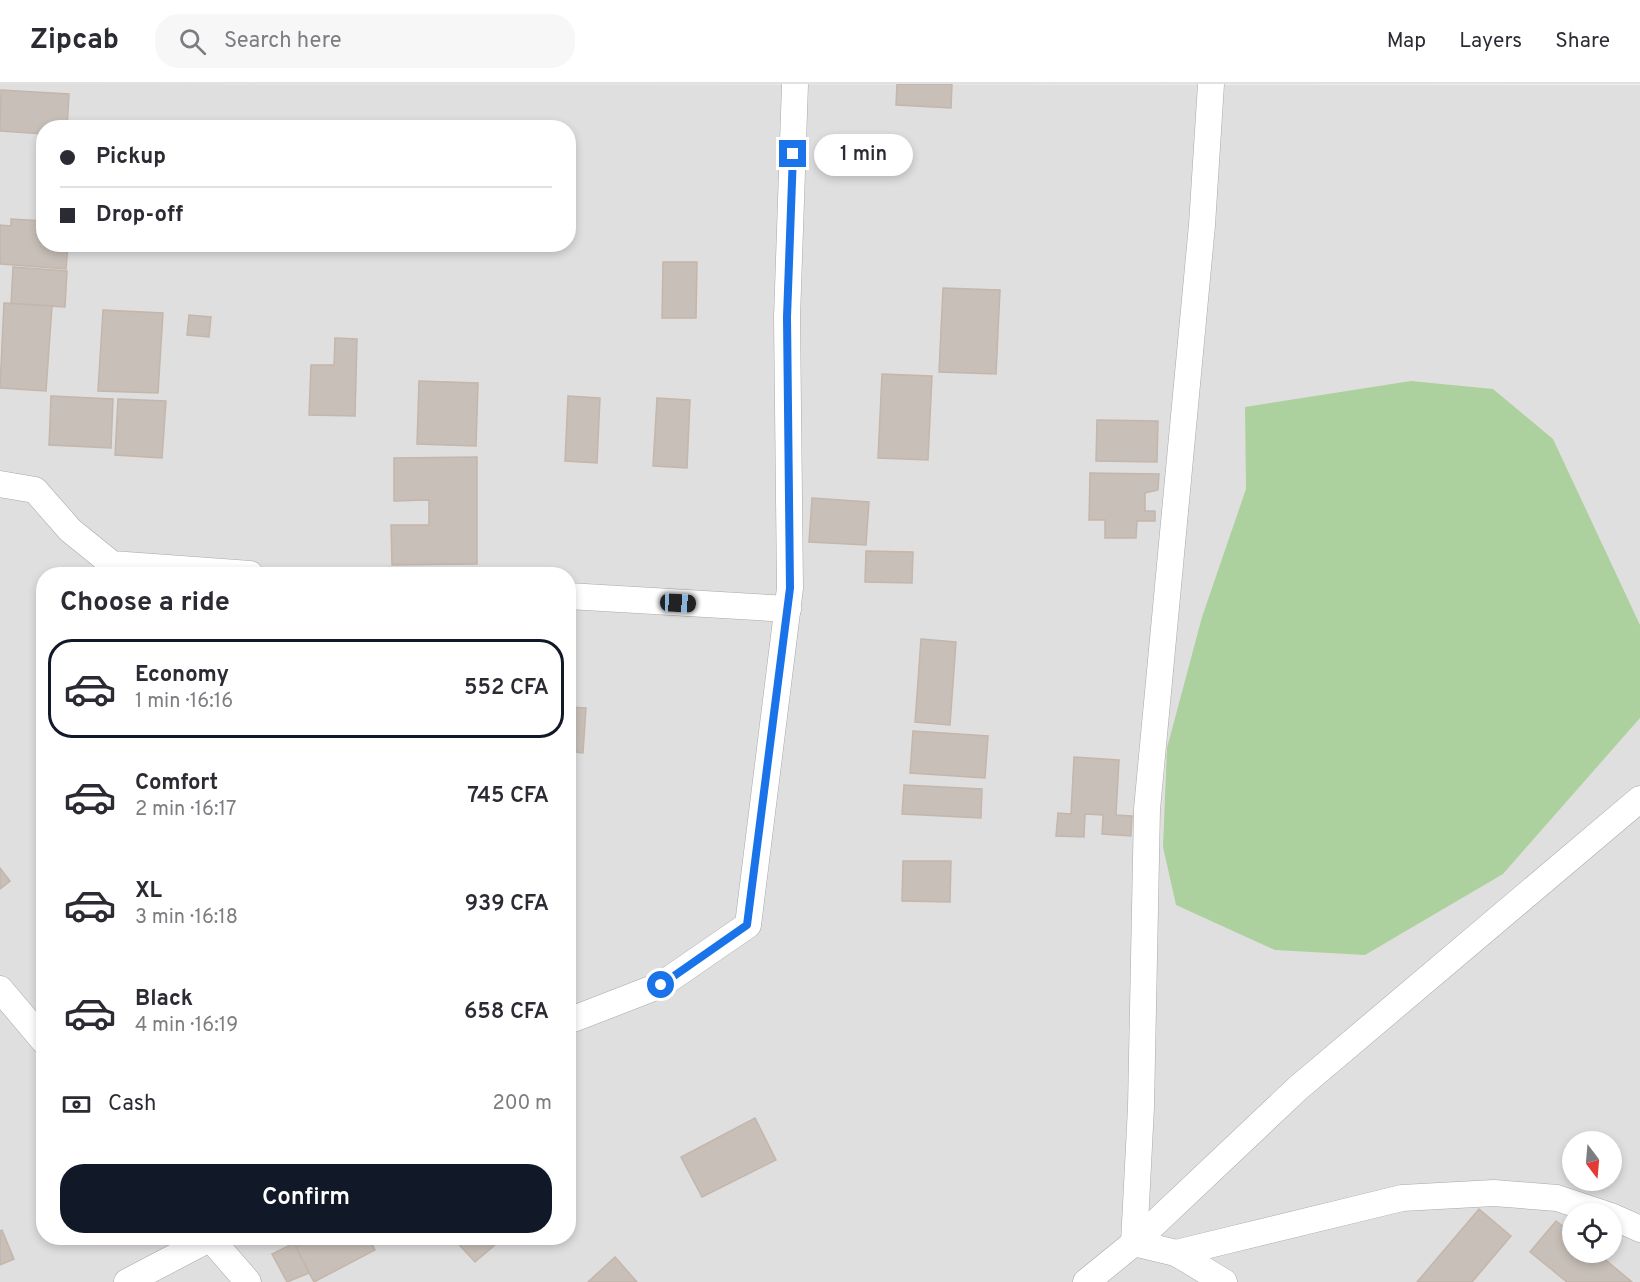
<!DOCTYPE html>
<html lang="en">
<head>
<meta charset="utf-8">
<style>
	:root { --surface:#fff; --page:#f7f7f7; --text:#2b2b33; --muted:#7c7c81; --line:#e1e1e2; --accent:#111827 }
	body { margin:0; font-family:Overpass,sans-serif; background:var(--page); color:var(--text); height:100vh; display:flex; flex-direction:column; font-size:22px; white-space:nowrap }
	* { box-sizing:border-box; margin:0 }
	p { font-size:20px; color:var(--muted) }
	.icon { flex:none; width:33px; height:33px; fill:none; stroke:currentColor; stroke-width:2; stroke-linecap:round; stroke-linejoin:round }
	.map { position:relative; flex:1; overflow:hidden }
	.details { position:absolute; left:36px; top:483px; width:540px; height:678px; display:flex; flex-direction:column; background:var(--surface); border-radius:24px; box-shadow:0 3px 9px #0003 }
	.details>* { flex:none }
	.top-card { position:absolute; left:36px; top:36px; width:540px; height:132px; border-radius:24px; box-shadow:0 3px 9px #0003; display:grid; align-content:center; height:132px; padding:0 24px; background:var(--surface) }
	.needle { width:39px; rotate:164deg }
	.tools { position:absolute; left:1562px; top:1047px; display:grid; gap:12px }
	.tools a { display:grid; place-items:center; width:60px; height:60px; border-radius:50%; background:var(--surface); box-shadow:0 3px 9px #0003; font-size:30px }
	.end { position:absolute; width:27px; height:27px; margin:-14px; border:8px solid #1a73e8; background:#fff; box-shadow:0 0 0 3px #fff }
	.from { border-radius:50% }
	.bubble { position:absolute; height:42px; border-radius:21px; background:var(--surface); box-shadow:0 3px 9px #0003; font-size:20px; font-weight:600; line-height:42px; text-align:center }
	.car { position:absolute; width:18px; height:36px; margin:-18px -9px; border-radius:8px; box-shadow:0 0 4px 2px #0007; background:linear-gradient(#222 24%,#8ab4d8 0 40%,#222 0 76%,#8ab4d8 0 86%,#222 0) }
	.top-card b { display:flex; align-items:center; gap:21px; height:57px; font-size:22px }
	.top-card b+b { border-top:2px solid var(--line) }
	.top-card i { width:15px; height:15px; background:var(--text) }
	ul { padding:0; list-style:none }
	li { display:flex; align-items:center; gap:18px; height:99px; margin:0 12px 9px; padding:0 12px; border:3px solid transparent; border-radius:24px }
	li div { flex:1 }
	li b { display:block; font-size:22px }
	li em { font-style:normal; font-weight:600 }
	li.on { border-color:var(--accent) }
	li>.icon { width:54px; height:54px; stroke-width:1.5 }
	h2 { padding:0 24px; font-size:27px; line-height:72px }
	.pay { display:flex; align-items:center; gap:15px; height:66px; padding:0 24px; font-size:22px }
	.pay p { margin-inline-start:auto }
	.primary-button { display:flex; gap:12px; margin-top:auto; padding:12px 24px }
	.primary-button a { flex:1; height:69px; border-radius:24px; background:var(--accent); color:#fff; font-size:24px; font-weight:600; line-height:69px; text-align:center }
	header { display:flex; align-items:center; gap:36px; box-sizing:border-box; height:84px; padding:0 30px; background:var(--surface); border-bottom:2px solid var(--line) }
	header strong { font-size:28px }
	nav { display:flex; gap:33px; margin-inline-start:auto; font-size:21px }
	.search { width:420px; height:54px; background:var(--page); display:flex; align-items:center; gap:15px; box-sizing:border-box; padding:0 21px; border-radius:24px; color:var(--muted); font-size:22px }
	.map>svg:first-child { display:block }
	.residential { fill:#e0dfdf; fill-rule:evenodd }
	.forest { fill:#add19e }
	.building { fill:#c7bfb8; stroke:#c4b6ab; stroke-width:1.5 }
	.lines { fill:none; stroke-linecap:round; stroke-linejoin:round }
	.minor-casing { stroke:#a9a9a9; stroke-width:27 }
	.minor { stroke:#fff; stroke-width:26 }
	.route { stroke:#1a73e8; stroke-width:8 }
</style>
</head>
<body>
<header>
<strong>Zipcab</strong>
<div class="search"><svg class="icon" aria-label="search" viewBox="0 0 24 24"><circle cx="10" cy="10" r="6"/><path d="M15 15l6 6"/></svg>Search here</div>
<nav><a>Map</a><a>Layers</a><a>Share</a></nav>
</header>
<div class="map">
<svg width="1640" height="1198" viewBox="0 0 1640 1198">
	<rect width="100%" height="100%" fill="#f2efe9"/>
	<path class="residential" d="M0 0 1640 1V1198H0ZM44 44H568V160H44ZM44 490H568V1154H44ZM1572 1058H1611V1096H1572ZM1572 1130H1611V1168H1572Z"/>
	<polygon class="forest" points="1411,297 1493,305 1553,355 1640,541 1640,634 1503,790 1365,871 1275,866 1176,821 1163,763 1167,664 1202,533 1246,405 1245,323"/>
	<g class="building">
		<polygon points="897,0 952,0 951,24 896,21"/>
		<polygon points="1,6 69,10 67,44 44,44 44,50 0,47"/>
		<polygon points="11,135 44,137 44,160 68,160 66,185 0,180 0,141 11,142"/>
		<polygon points="663,178 697,178 696,234 662,234"/>
		<polygon points="13,183 67,187 65,223 11,220"/>
		<polygon points="943,204 1000,206 996,290 939,288"/>
		<polygon points="4,219 52,222 46,307 0,304"/>
		<polygon points="103,226 163,229 158,309 98,307"/>
		<polygon points="189,231 211,233 209,253 187,251"/>
		<polygon points="335,254 357,255 355,332 309,331 311,281 334,281"/>
		<polygon points="882,290 932,292 928,376 878,374"/>
		<polygon points="419,297 478,299 476,362 417,360"/>
		<polygon points="51,312 113,315 111,364 49,361"/>
		<polygon points="568,312 600,314 597,379 565,377"/>
		<polygon points="657,314 690,316 687,384 653,382"/>
		<polygon points="118,315 166,317 162,374 115,371"/>
		<polygon points="1097,336 1158,337 1157,378 1096,377"/>
		<polygon points="477,373 477,480 392,481 391,441 429,441 429,416 394,417 394,374"/>
		<polygon points="1090,389 1159,390 1158,406 1145,409 1145,427 1155,427 1155,437 1137,437 1136,454 1105,454 1105,436 1089,436"/>
		<polygon points="812,414 869,418 866,461 809,458"/>
		<polygon points="866,467 913,468 912,499 865,498"/>
		<polygon points="921,555 956,558 950,641 915,638"/>
		<polygon points="568,623 586,624 583,669 568,667"/>
		<polygon points="913,647 988,652 985,694 910,689"/>
		<polygon points="1074,673 1119,676 1116,731 1132,732 1131,752 1102,750 1103,731 1085,730 1084,753 1056,752 1058,729 1071,730"/>
		<polygon points="904,701 982,705 981,734 902,730"/>
		<polygon points="903,777 951,777 950,818 902,817"/>
		<polygon points="0,784 10,797 0,805"/>
		<polygon points="755,1034 776,1076 702,1113 681,1073"/>
		<polygon points="1479,1125 1511,1152 1472,1198 1417,1198"/>
		<polygon points="1556,1137 1572,1149 1572,1168 1596,1168 1632,1198 1567,1198 1530,1168"/>
		<polygon points="2,1146 14,1175 0,1181 0,1147"/>
		<polygon points="313,1154 369,1154 375,1166 314,1198 295,1163"/>
		<polygon points="453,1154 503,1154 475,1178"/>
		<polygon points="294,1159 309,1189 287,1198 272,1170"/>
		<polygon points="615,1173 637,1198 588,1198"/>
	</g>
	<g class="lines">
		<g class="minor-casing">
			<g id="minor">
				<polyline points="1211,0 1202,141 1147,725 1141,1023 1134,1159 1176,1169 1402,1114 1494,1109 1557,1114 1605,1130"/>
				<polyline points="0,400 35,406 70,446 112,480 250,490"/>
				<polyline points="568,512 788,525"/>
				<polyline points="0,905 44,957"/>
				<polyline points="568,937 661,901 748,841 790,504 787,233 795,0"/>
				<polyline points="1611,1132 1640,1145"/>
				<polyline points="210,1154 248,1198"/>
				<polyline points="1176,1169 1224,1198"/>
				<polyline points="127,1198 211,1154"/>
				<polyline points="1086,1198 1134,1159 1298,1004 1640,715"/>
			</g>
		</g>
		<use href="#minor" class="minor"/>
	</g>
	<g class="lines">
		<polyline class="route" points="661,901 747,841 790,504 787,233 793,70"/>
	</g>
</svg>
<div class="tools">
<a><svg class="needle" viewBox="-14 -14 28 28"><path d="M0-13l5 13h-10z" fill="#e53935"/><path d="M0 13l5-13h-10z" fill="#7c7c81"/></svg></a>
<a><svg class="icon" aria-label="locate" viewBox="0 0 24 24"><circle cx="12" cy="12" r="6"/><path d="M12 2v4M12 18v4M2 12h4M18 12h4"/></svg></a>
</div>
<i class="end from" style="left:661px;top:901px"></i>
<i class="end" style="left:793px;top:70px"></i>
<div class="bubble" style="left:814px;top:50px;width:99px">1 min</div>
<i class="car" style="left:678px;top:519px;rotate:93deg"></i>
<div class="top-card">
<b><i class="from"></i>Pickup</b>
<b><i></i>Drop-off</b>
</div>
<section class="details">
<h2>Choose a ride</h2>
<ul>
<li class="on"><svg class="icon" aria-label="car" viewBox="0 0 24 24"><path d="M5 17H2v-5l4-1 3-4h7l3 4 3 1v5h-3M9 17h6M6 11h13"/><circle cx="7" cy="17" r="2"/><circle cx="17" cy="17" r="2"/></svg><div><b>Economy</b><p>1 min · 16:16</p></div><em>552 CFA</em></li>
<li><svg class="icon" aria-label="car" viewBox="0 0 24 24"><path d="M5 17H2v-5l4-1 3-4h7l3 4 3 1v5h-3M9 17h6M6 11h13"/><circle cx="7" cy="17" r="2"/><circle cx="17" cy="17" r="2"/></svg><div><b>Comfort</b><p>2 min · 16:17</p></div><em>745 CFA</em></li>
<li><svg class="icon" aria-label="car" viewBox="0 0 24 24"><path d="M5 17H2v-5l4-1 3-4h7l3 4 3 1v5h-3M9 17h6M6 11h13"/><circle cx="7" cy="17" r="2"/><circle cx="17" cy="17" r="2"/></svg><div><b>XL</b><p>3 min · 16:18</p></div><em>939 CFA</em></li>
<li><svg class="icon" aria-label="car" viewBox="0 0 24 24"><path d="M5 17H2v-5l4-1 3-4h7l3 4 3 1v5h-3M9 17h6M6 11h13"/><circle cx="7" cy="17" r="2"/><circle cx="17" cy="17" r="2"/></svg><div><b>Black</b><p>4 min · 16:19</p></div><em>658 CFA</em></li>
</ul>
<div class="pay"><svg class="icon" aria-label="cash" viewBox="0 0 24 24"><path d="M3 7h18v10H3z"/><circle cx="12" cy="12" r="2"/></svg>Cash<p>200 m</p></div>
<div class="primary-button"><a>Confirm</a></div>
</section>
</div>
</body>
</html>
